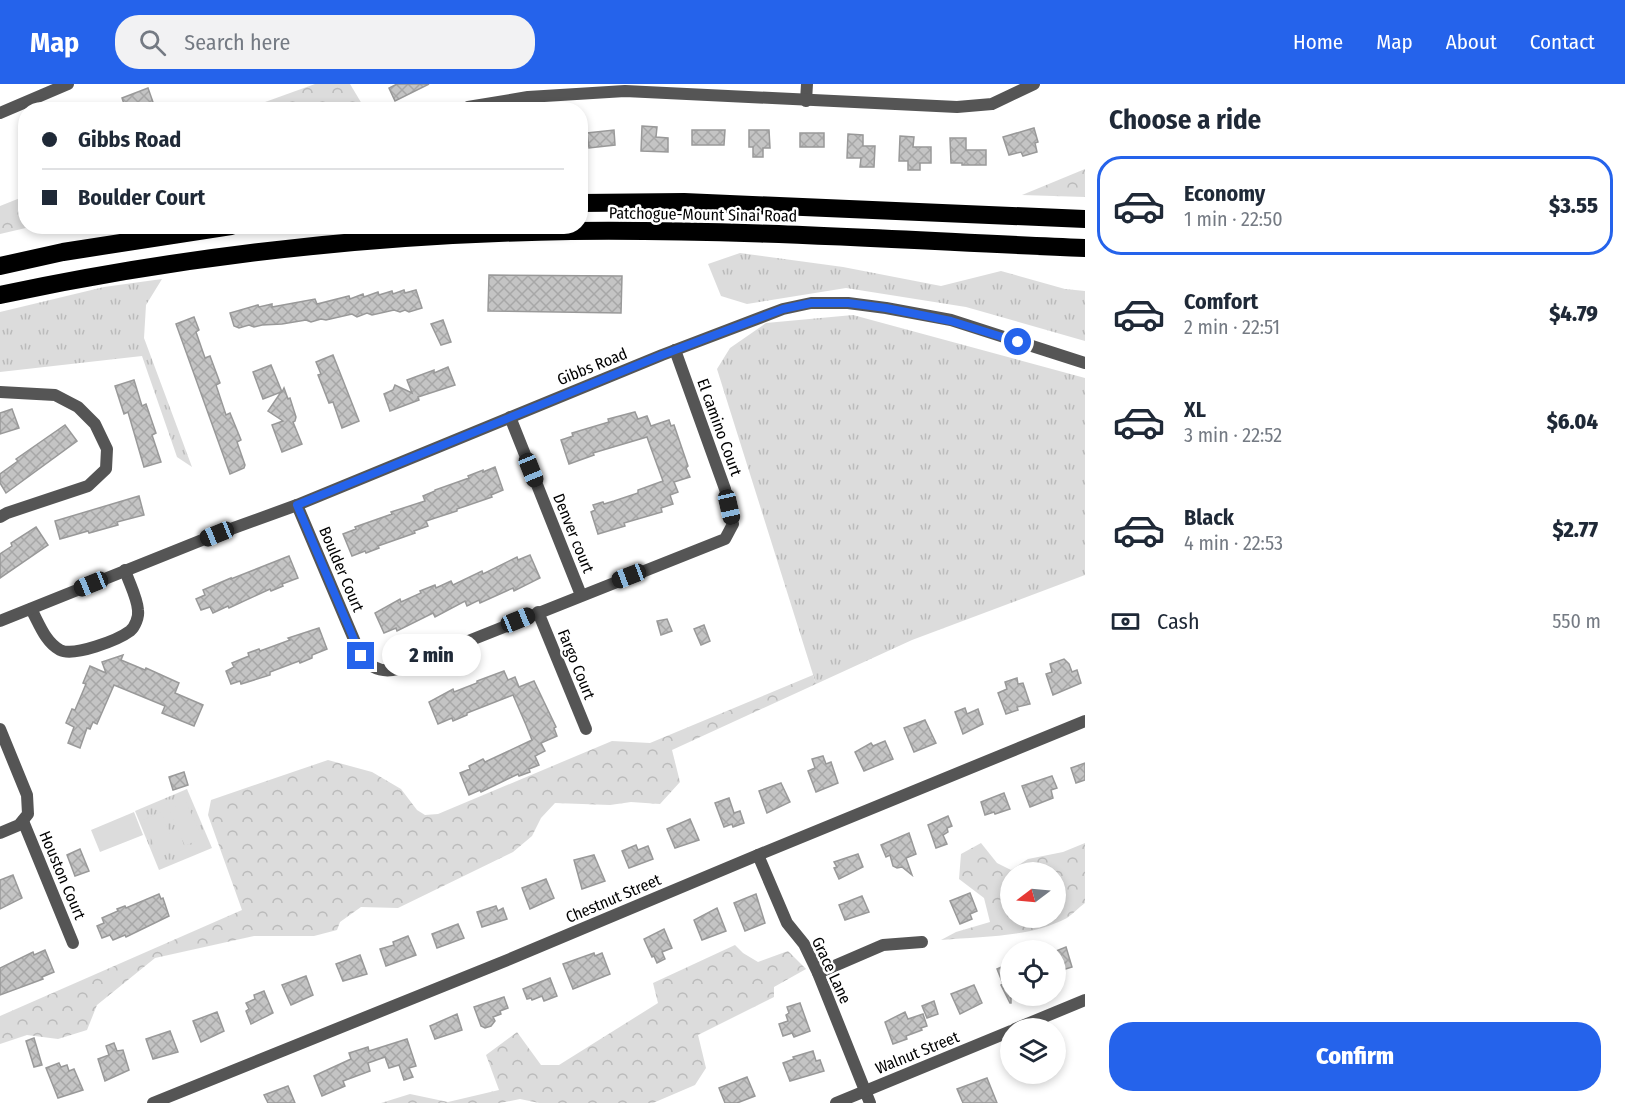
<!DOCTYPE html>
<html lang="en">
<head>
<meta charset="utf-8">
<style>
	:root { --surface:#fff; --page:#f2f2f3; --text:#1f2937; --muted:#747a83; --line:#e0e1e3; --accent:#2563eb }
	body { margin:0; font-family:"Fira Sans Condensed",sans-serif; background:var(--page); color:var(--text); height:100vh; display:flex; flex-direction:column; font-size:22px; white-space:nowrap }
	* { box-sizing:border-box; margin:0 }
	p { font-size:20px; color:var(--muted) }
	.icon { flex:none; width:33px; height:33px; fill:none; stroke:currentColor; stroke-width:2; stroke-linecap:round; stroke-linejoin:round }
	.map { position:relative; flex:1; overflow:hidden }
	.sheet { display:flex; flex-direction:column; background:var(--surface); width:540px }
	.sheet>* { flex:none }
	.guide { position:absolute; left:18px; top:18px; width:570px; height:132px; border-radius:24px; box-shadow:0 3px 9px #0003; display:grid; align-content:center; height:132px; padding:0 24px; background:var(--surface) }
	.needle { width:39px; rotate:254deg }
	.buttons { position:absolute; left:1000px; top:778px; display:grid; gap:12px }
	.buttons a { display:grid; place-items:center; width:66px; height:66px; border-radius:50%; background:var(--surface); box-shadow:0 3px 9px #0003; font-size:30px }
	.end { position:absolute; width:27px; height:27px; margin:-14px; border:8px solid #2563eb; background:#fff; box-shadow:0 0 0 3px #fff }
	.from { border-radius:50% }
	.bubble { position:absolute; height:42px; border-radius:21px; background:var(--surface); box-shadow:0 3px 9px #0003; font-size:20px; font-weight:800; line-height:42px; text-align:center }
	.car { position:absolute; width:18px; height:36px; margin:-18px -9px; border-radius:8px; box-shadow:0 0 4px 2px #0007; background:linear-gradient(#222 24%,#8ab4d8 0 40%,#222 0 76%,#8ab4d8 0 86%,#222 0) }
	.guide b { display:flex; align-items:center; gap:21px; height:57px; font-size:22px }
	.guide b+b { border-top:2px solid var(--line) }
	.guide i { width:15px; height:15px; background:var(--text) }
	ul { padding:0; list-style:none }
	li { display:flex; align-items:center; gap:18px; height:99px; margin:0 12px 9px; padding:0 12px; border:3px solid transparent; border-radius:24px }
	li div { flex:1 }
	li b { display:block; font-size:22px }
	li em { font-style:normal; font-weight:800 }
	li.current { border-color:var(--accent) }
	li>.icon { width:54px; height:54px; stroke-width:1.5 }
	h2 { padding:0 24px; font-size:27px; line-height:72px }
	.pay { display:flex; align-items:center; gap:15px; height:66px; padding:0 24px; font-size:22px }
	.pay p { margin-inline-start:auto }
	.action { display:flex; gap:12px; margin-top:auto; padding:12px 24px }
	.action a { flex:1; height:69px; border-radius:24px; background:var(--accent); color:#fff; font-size:24px; font-weight:800; line-height:69px; text-align:center }
	header { display:flex; align-items:center; gap:36px; box-sizing:border-box; height:84px; padding:0 30px; background:var(--accent); color:#fff }
	header strong { font-size:28px }
	nav { display:flex; gap:33px; margin-inline-start:auto; font-size:21px }
	.search { width:420px; height:54px; background:var(--page); display:flex; align-items:center; gap:15px; box-sizing:border-box; padding:0 21px; border-radius:24px; color:var(--muted); font-size:22px }
	main { display:flex; flex:1; min-height:0 }
	.map>svg:first-child { display:block }
	.grass { fill:url(#grass-tufts) }
	.forest { fill:url(#forest-crowns); fill-rule:evenodd }
	.pitch { fill:#dcdcdc }
	.building { fill:url(#building-cross-hatch); stroke:#999; stroke-width:1.5 }
	.lines { fill:none; stroke-linecap:round; stroke-linejoin:round }
	.street { stroke:#555; stroke-width:12 }
	.highway { stroke:#000; stroke-width:18 }
	.route { stroke:#2563eb; stroke-width:8 }
	.labels { text-anchor:middle; stroke-width:5; stroke-linejoin:round; paint-order:stroke }
	.street-label { font-size:16px; fill:#000; stroke:#fff }
</style>
</head>
<body>
<header>
<strong>Map</strong>
<div class="search"><svg class="icon" aria-label="search" viewBox="0 0 24 24"><circle cx="10" cy="10" r="6"/><path d="M15 15l6 6"/></svg>Search here</div>
<nav><a>Home</a><a>Map</a><a>About</a><a>Contact</a></nav>
</header>
<main>
<div class="map">
<svg width="1085" height="1019" viewBox="0 0 1085 1019">
	<defs>
		<pattern id="grass-tufts" width="24" height="20" patternUnits="userSpaceOnUse" patternTransform="scale(1.5)"><rect width="24" height="20" fill="#dcdcdc"/><path d="M3 7l-1-3M5 7V3M7 7l1-3M15 17l-1-3M17 17v-4M19 17l1-3" fill="none" stroke="#bbb"/></pattern>
		<pattern id="forest-crowns" width="20" height="18" patternUnits="userSpaceOnUse" patternTransform="scale(1.5)"><rect width="20" height="18" fill="#dcdcdc"/><path d="M2 6a3 3 0 1 1 6 0M12 15a3 3 0 1 1 6 0" fill="none" stroke="#bbb"/></pattern>
		<pattern id="building-cross-hatch" width="8" height="8" patternUnits="userSpaceOnUse" patternTransform="scale(1.5)"><rect width="8" height="8" fill="#c4c4c4"/><path d="M0 0l8 8M0 8l8-8" fill="none" stroke="#a7a7a7"/></pattern>
	</defs>
	<rect width="100%" height="100%" fill="#fff"/>
	<g class="grass">
		<polygon points="740,169 843,183 941,202 1001,187 1065,205 1085,207 1085,257 966,223 846,204 747,220 721,212 708,180"/>
		<polygon points="162,195 146,221 144,254 192,383 177,373 142,272 0,288 0,228 104,203"/>
		<polygon points="853,231 1085,294 1085,491 912,556 816,600 717,285 730,264 766,239"/>
		<polygon points="187,705 212,764 159,786 135,727"/>
	</g>
	<g class="forest">
		<polygon points="315,0 350,0 365,25 246,25"/>
		<polygon points="1085,85 1085,113 1022,111"/>
		<polygon points="25,112 26,142 30,143 0,150 0,122"/>
		<polygon points="813,591 816,600 672,666 680,698 660,720 631,718 610,721 555,719 541,734 532,752 513,768 398,824 361,823 340,838 337,846 314,852 254,852 155,874 97,921 87,946 58,955 27,951 0,960 0,932 242,826 208,731 211,716 328,676 372,688 401,705 417,726 425,731 438,730 612,657 650,659"/>
		<path d="M981 759 997 779 1011 786 1028 775 1063 768 1085 759V819C1079 823 1073 830 1067 834 1028 854 984 852 941 856L956 848 990 838 984 814 959 795 961 770ZM1011 789H1056V834H1011Z"/>
		<polygon points="735,861 743,869 758,878 788,867 806,885 774,903 774,913 698,951 706,984 695,1001 653,1019 539,1019 520,1015 500,1019 381,1019 410,1010 448,1018 499,1006 486,971 517,948 541,981 559,981 658,919 653,899"/>
	</g>
	<g class="pitch">
		<polygon points="186,718 202,754 185,762 169,725"/>
		<polygon points="134,728 143,751 100,768 91,746"/>
		<polygon points="161,728 176,765 159,773 143,736"/>
	</g>
	<g class="building">
		<polygon points="397,0 429,0 395,17 389,4"/>
		<polygon points="148,4 154,21 142,26 126,26 122,14"/>
		<polygon points="642,42 657,43 656,53 668,54 668,68 641,67"/>
		<polygon points="1034,44 1038,58 1035,59 1037,68 1023,72 1021,68 1009,71 1003,53"/>
		<polygon points="614,46 615,61 589,64 587,49"/>
		<polygon points="692,46 725,46 724,61 692,61"/>
		<polygon points="749,46 769,46 770,64 763,64 763,73 753,73 753,63 749,63"/>
		<rect x="800" y="49" width="24" height="14"/>
		<polygon points="848,50 863,51 863,62 875,62 874,83 860,83 861,74 847,74"/>
		<polygon points="900,52 914,53 913,63 931,63 931,79 920,79 920,86 908,86 908,77 899,77"/>
		<polygon points="950,54 966,54 966,66 986,66 986,81 962,81 962,79 951,79"/>
		<polygon points="489,191 622,192 621,229 488,227"/>
		<polygon points="404,206 405,209 416,206 422,224 409,228 405,226 400,228 394,226 372,231 367,229 357,233 352,230 326,236 321,235 311,238 306,236 282,240 262,241 254,243 249,241 239,244 234,242 230,229 258,221 259,223 272,220 272,223 315,215 317,220 349,212 350,215 363,210 364,213 378,208 379,211 392,207 393,210"/>
		<polygon points="194,233 199,246 196,248 205,274 210,272 220,299 216,301 226,331 230,329 241,356 237,358 245,381 244,384 230,390 176,240"/>
		<polygon points="443,236 451,258 441,261 431,240"/>
		<polygon points="333,271 359,337 342,344 333,318 329,319 318,291 321,290 316,278"/>
		<polygon points="271,281 282,308 284,304 288,315 290,314 296,333 295,337 293,338 302,360 282,368 272,341 283,337 268,327 281,308 263,315 253,288"/>
		<polygon points="448,283 455,301 418,313 419,316 390,327 384,310 393,306 395,301 412,309 407,296 434,286 434,289"/>
		<polygon points="134,296 142,322 146,320 156,349 152,351 161,378 144,383 128,328 124,330 115,302"/>
		<polygon points="12,325 19,344 0,350 0,329"/>
		<polygon points="635,328 638,335 647,332 651,342 669,336 671,342 674,341 688,382 686,384 690,393 674,398 678,408 670,411 673,420 661,424 662,428 624,439 625,442 598,450 591,428 595,426 593,421 603,418 604,420 614,417 638,409 638,406 663,397 652,367 647,353 593,369 594,371 569,380 561,356 573,352 572,349 609,338 608,335"/>
		<polygon points="65,341 77,357 6,409 0,399 0,390 18,377 16,375"/>
		<polygon points="495,383 503,406 491,411 492,413 457,425 457,427 426,437 428,442 414,447 415,449 378,462 379,464 366,469 365,467 352,472 343,450 356,445 355,443 392,430 391,428 425,417 423,412 435,407 435,406 469,394 468,392 483,386 483,388"/>
		<polygon points="139,412 144,431 117,438 118,441 89,449 88,447 60,455 55,437"/>
		<polygon points="36,443 48,461 0,494 0,470 12,462 11,459"/>
		<polygon points="530,471 540,494 514,507 513,504 480,519 479,516 467,522 465,517 435,533 433,529 397,547 396,544 384,549 375,529 400,515 401,518 421,509 420,507 435,501 436,504 451,497 453,501 482,487 483,490 517,473 518,476"/>
		<polygon points="289,472 298,494 282,500 283,502 271,507 270,505 229,524 228,522 213,529 210,523 201,526 196,515 205,511 203,506 231,494 231,495"/>
		<polygon points="667,535 672,547 661,551 657,537"/>
		<polygon points="704,541 710,557 701,561 694,545"/>
		<polygon points="319,544 327,565 312,571 312,574 300,579 299,577 270,588 270,591 241,600 240,597 231,600 226,587 234,583 232,579 249,572 248,569 259,565 260,567 290,556 288,554"/>
		<polygon points="123,571 121,576 145,586 146,584 179,599 175,609 203,621 194,642 162,629 165,622 114,601 97,640 93,638 90,645 87,644 80,664 68,659 74,643 66,639 72,625 75,626 86,600 83,599 90,582 106,589 102,578"/>
		<polygon points="1064,575 1069,580 1072,588 1077,586 1081,599 1053,611 1046,590 1052,588 1050,580"/>
		<polygon points="504,587 508,596 515,593 519,603 534,597 556,643 554,644 557,652 541,659 545,667 535,672 539,681 529,685 530,688 519,692 518,690 481,708 480,706 469,711 460,689 470,685 469,682 483,675 485,678 532,656 526,641 513,611 467,629 467,631 453,637 452,634 438,640 429,618 453,605 454,608 477,599 477,597"/>
		<polygon points="1017,594 1018,600 1023,599 1030,620 1017,623 1018,626 1006,630 998,609 1007,605 1005,598"/>
		<polygon points="965,624 967,630 978,625 983,640 963,650 955,628"/>
		<polygon points="925,636 936,659 914,668 904,644"/>
		<polygon points="885,657 893,675 864,687 855,668 871,659 873,662"/>
		<polygon points="823,672 826,680 831,678 838,699 816,708 808,687 815,684 812,675"/>
		<polygon points="1085,679 1085,696 1076,699 1071,684"/>
		<polygon points="184,688 188,701 173,706 169,693"/>
		<polygon points="1052,692 1057,704 1051,706 1053,714 1030,723 1022,702"/>
		<polygon points="781,699 790,718 767,729 759,707"/>
		<polygon points="1004,709 1010,725 995,730 994,728 985,731 981,718"/>
		<polygon points="729,714 734,729 740,727 744,739 733,743 732,740 724,743 715,719"/>
		<polygon points="948,732 952,742 947,744 948,748 943,751 947,760 936,764 928,741"/>
		<polygon points="690,735 699,756 675,764 667,745"/>
		<polygon points="909,749 916,770 906,774 912,791 902,783 897,784 893,782 890,771 886,773 881,761"/>
		<polygon points="636,761 638,766 648,762 653,775 629,784 622,767"/>
		<polygon points="80,765 89,787 75,792 67,771"/>
		<polygon points="858,770 863,783 839,795 834,784 837,783 834,778"/>
		<polygon points="594,771 605,797 582,805 574,776"/>
		<polygon points="13,791 22,814 0,825 0,796"/>
		<polygon points="546,795 554,814 530,825 522,804"/>
		<polygon points="970,809 977,827 970,830 972,835 960,840 950,817"/>
		<polygon points="159,810 161,815 163,814 169,832 126,853 125,851 113,856 110,851 102,854 97,842 104,839 102,834 118,827 117,825 125,822 126,824"/>
		<polygon points="756,810 765,839 745,847 734,819"/>
		<polygon points="862,812 869,828 845,836 839,821"/>
		<polygon points="496,822 498,827 503,824 507,835 482,843 477,828"/>
		<polygon points="717,824 726,847 702,856 694,836"/>
		<polygon points="458,840 464,854 437,864 432,850"/>
		<polygon points="664,845 672,864 662,868 665,875 657,879 654,872 652,873 644,855"/>
		<polygon points="408,852 416,871 386,882 380,865 394,861 393,858"/>
		<polygon points="1066,863 1072,883 1056,888 1056,867"/>
		<polygon points="45,866 54,888 42,893 43,895 0,911 0,884 33,868 34,871"/>
		<polygon points="594,869 595,872 602,869 610,890 573,905 563,880"/>
		<polygon points="360,871 367,890 343,897 336,880"/>
		<polygon points="1011,879 1011,919 1010,919 1001,901 1003,900 997,885"/>
		<polygon points="306,892 313,911 291,921 282,901"/>
		<polygon points="550,894 557,912 544,917 542,912 532,916 531,914 527,915 523,905"/>
		<polygon points="974,901 982,919 960,930 951,910"/>
		<polygon points="264,907 273,929 251,940 246,927 249,925 246,919 255,915 254,911"/>
		<polygon points="504,913 508,924 500,927 501,930 493,933 495,937 491,942 485,944 481,942 474,923"/>
		<polygon points="934,917 938,930 927,934 922,922"/>
		<polygon points="800,919 810,947 794,953 792,949 783,952 779,940 788,937 786,931 789,929 787,923"/>
		<polygon points="217,928 224,947 201,958 193,937"/>
		<polygon points="905,928 908,935 923,930 927,942 921,944 922,946 906,952 907,955 893,960 885,938"/>
		<polygon points="457,930 462,946 435,955 430,942"/>
		<polygon points="170,947 178,968 153,975 146,955"/>
		<polygon points="34,954 42,981 34,983 26,957"/>
		<polygon points="407,955 416,982 409,984 413,993 404,996 399,981 389,984 385,973 368,979 370,987 343,997 345,1002 322,1012 314,992 351,975 349,969 368,963 369,967"/>
		<polygon points="114,959 117,967 123,966 129,986 105,997 98,975 109,971 106,962"/>
		<polygon points="813,967 816,977 820,976 824,987 790,997 783,979 794,975 793,973"/>
		<polygon points="59,979 61,983 67,981 69,987 74,985 83,1006 58,1014 46,984"/>
		<polygon points="747,993 755,1012 737,1019 725,1019 719,1004"/>
		<polygon points="987,994 997,1019 963,1019 957,1005"/>
		<polygon points="288,1002 295,1019 268,1019 264,1011"/>
	</g>
	<g class="lines">
		<g class="street">
			<polyline points="806,17 807,0"/>
			<polyline points="462,26 468,23 528,13 625,7 957,23 992,20 1034,0"/>
			<polyline points="0,29 68,0"/>
			<polyline points="0,308 55,311 78,323 95,340 107,365 106,385 88,402 7,429 0,433"/>
			<polyline points="510,333 581,511"/>
			<path d="M297 421 361 572C370 584 382 589 398 585L725 455 733 440 725 405 675 266"/>
			<path d="M31 525C39 539 45 558 60 566 74 573 118 556 130 547 135 543 139 533 138 526 137 513 129 499 125 486"/>
			<polyline points="538,528 586,645"/>
			<polyline points="0,537 217,450 297,421 662,271 783,225 811,219 848,219 886,224 951,236 1085,279"/>
			<polyline points="0,645 27,711 28,730 19,741 0,749"/>
			<polyline points="23,737 73,859"/>
			<polyline points="758,771 787,839 804,860 818,889 870,1019"/>
			<polyline points="818,889 883,861 922,858"/>
			<polyline points="1015,945 1085,916"/>
			<polyline points="153,1019 510,875 758,771 1085,637"/>
			<polyline points="836,1019 1011,947"/>
		</g>
		<g class="highway">
			<polyline points="580,119 684,118 1085,135"/>
			<polyline points="0,182 63,168 231,142"/>
			<path d="M0 211C187 171 379 150 571 147 742 145 914 157 1085 164"/>
		</g>
	</g>
	<g class="lines">
		<polyline class="route" points="361,572 297,421 662,271 783,225 811,219 848,219 886,224 951,237 1018,258"/>
	</g>
	<g class="labels">
		<g class="street-label">
			<text transform="translate(703 130) rotate(1)" y="6">Patchogue-Mount Sinai Road</text>
			<text transform="translate(592 282) rotate(-22)" y="6">Gibbs Road</text>
			<text transform="translate(720 343) rotate(70)" y="6">El camino Court</text>
			<text transform="translate(574 449) rotate(68)" y="6">Denver court</text>
			<text transform="translate(342 485) rotate(67)" y="6">Boulder Court</text>
			<text transform="translate(577 580) rotate(68)" y="6">Fargo Court</text>
			<text transform="translate(63 791) rotate(67)" y="6">Houston Court</text>
			<text transform="translate(613 814) rotate(-23)" y="6">Chestnut Street</text>
			<text transform="translate(832 886) rotate(65)" y="6">Grace Lane</text>
			<text transform="translate(917 968) rotate(-22)" y="6">Walnut Street</text>
		</g>
	</g>
</svg>
<div class="buttons">
<a><svg class="needle" viewBox="-14 -14 28 28"><path d="M0-13l5 13h-10z" fill="#e53935"/><path d="M0 13l5-13h-10z" fill="#747a83"/></svg></a>
<a><svg class="icon" aria-label="locate" viewBox="0 0 24 24"><circle cx="12" cy="12" r="6"/><path d="M12 2v4M12 18v4M2 12h4M18 12h4"/></svg></a>
<a><svg class="icon" aria-label="layers" viewBox="0 0 24 24"><path d="M12 4l9 5-9 5-9-5zM3 14l9 5 9-5"/></svg></a>
</div>
<i class="end from" style="left:1018px;top:258px"></i>
<i class="end" style="left:361px;top:572px"></i>
<div class="bubble" style="left:382px;top:550px;width:99px">2 min</div>
<i class="car" style="left:531px;top:386px;rotate:158deg"></i>
<i class="car" style="left:729px;top:423px;rotate:167deg"></i>
<i class="car" style="left:217px;top:450px;rotate:248deg"></i>
<i class="car" style="left:629px;top:492px;rotate:249deg"></i>
<i class="car" style="left:91px;top:500px;rotate:248deg"></i>
<i class="car" style="left:518px;top:536px;rotate:68deg"></i>
<div class="guide">
<b><i class="from"></i>Gibbs Road</b>
<b><i></i>Boulder Court</b>
</div>
</div>
<section class="sheet">
<h2>Choose a ride</h2>
<ul>
<li class="current"><svg class="icon" aria-label="car" viewBox="0 0 24 24"><path d="M5 17H2v-5l4-1 3-4h7l3 4 3 1v5h-3M9 17h6M6 11h13"/><circle cx="7" cy="17" r="2"/><circle cx="17" cy="17" r="2"/></svg><div><b>Economy</b><p>1 min · 22:50</p></div><em>$3.55</em></li>
<li><svg class="icon" aria-label="car" viewBox="0 0 24 24"><path d="M5 17H2v-5l4-1 3-4h7l3 4 3 1v5h-3M9 17h6M6 11h13"/><circle cx="7" cy="17" r="2"/><circle cx="17" cy="17" r="2"/></svg><div><b>Comfort</b><p>2 min · 22:51</p></div><em>$4.79</em></li>
<li><svg class="icon" aria-label="car" viewBox="0 0 24 24"><path d="M5 17H2v-5l4-1 3-4h7l3 4 3 1v5h-3M9 17h6M6 11h13"/><circle cx="7" cy="17" r="2"/><circle cx="17" cy="17" r="2"/></svg><div><b>XL</b><p>3 min · 22:52</p></div><em>$6.04</em></li>
<li><svg class="icon" aria-label="car" viewBox="0 0 24 24"><path d="M5 17H2v-5l4-1 3-4h7l3 4 3 1v5h-3M9 17h6M6 11h13"/><circle cx="7" cy="17" r="2"/><circle cx="17" cy="17" r="2"/></svg><div><b>Black</b><p>4 min · 22:53</p></div><em>$2.77</em></li>
</ul>
<div class="pay"><svg class="icon" aria-label="cash" viewBox="0 0 24 24"><path d="M3 7h18v10H3z"/><circle cx="12" cy="12" r="2"/></svg>Cash<p>550 m</p></div>
<div class="action"><a>Confirm</a></div>
</section>
</main>
</body>
</html>
